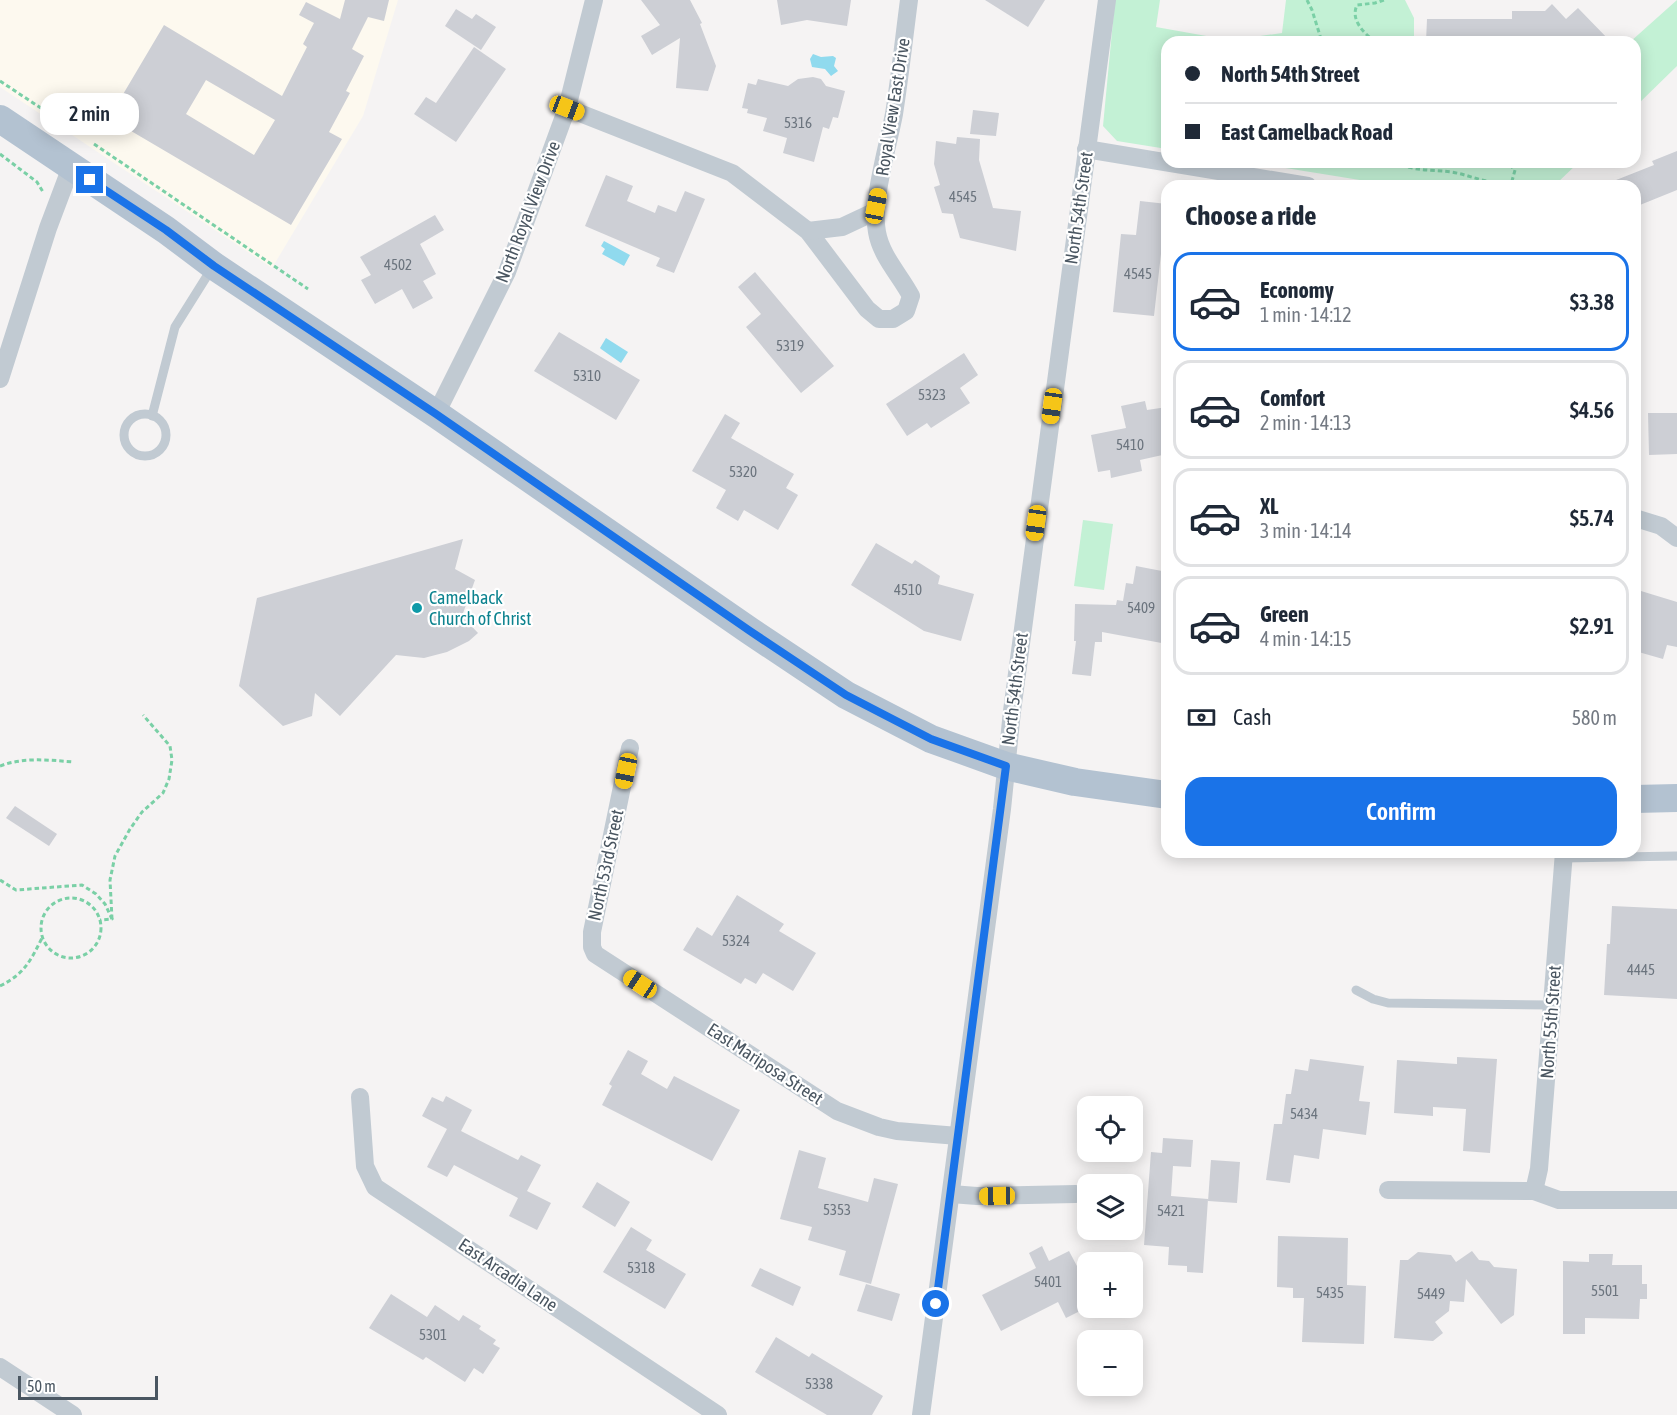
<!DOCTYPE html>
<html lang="en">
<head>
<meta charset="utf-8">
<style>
	:root { --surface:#fff; --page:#f2f2f3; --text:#1f2937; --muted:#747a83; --line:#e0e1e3; --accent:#1a73e8 }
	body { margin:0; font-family:"Asap Condensed",sans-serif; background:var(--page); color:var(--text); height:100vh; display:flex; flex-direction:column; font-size:22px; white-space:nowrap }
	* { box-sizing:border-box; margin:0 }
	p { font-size:20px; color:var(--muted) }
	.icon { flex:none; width:33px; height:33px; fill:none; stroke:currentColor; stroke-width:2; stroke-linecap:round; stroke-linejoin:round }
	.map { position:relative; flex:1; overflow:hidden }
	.drawer { position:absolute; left:1161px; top:180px; width:480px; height:678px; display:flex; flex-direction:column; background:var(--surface); border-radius:18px; box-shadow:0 3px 15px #0003 }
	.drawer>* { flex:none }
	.top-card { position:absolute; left:1161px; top:36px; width:480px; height:132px; border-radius:18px; box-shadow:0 3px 15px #0003; display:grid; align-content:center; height:132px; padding:0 24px; background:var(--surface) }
	.tools { position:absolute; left:1077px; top:1096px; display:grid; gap:12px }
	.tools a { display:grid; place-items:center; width:66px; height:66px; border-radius:12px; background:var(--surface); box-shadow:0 3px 15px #0003; font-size:30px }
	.scale { position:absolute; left:18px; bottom:15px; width:140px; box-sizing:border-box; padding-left:6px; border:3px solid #4a5661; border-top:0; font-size:16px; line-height:21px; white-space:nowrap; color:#4a5661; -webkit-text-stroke:4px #fff; paint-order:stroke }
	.end { position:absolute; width:27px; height:27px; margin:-14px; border:8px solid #1a73e8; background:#fff; box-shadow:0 0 0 3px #fff }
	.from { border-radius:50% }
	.bubble { position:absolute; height:42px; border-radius:18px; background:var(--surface); box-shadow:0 3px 15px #0003; font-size:20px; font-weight:600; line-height:42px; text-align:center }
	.car { position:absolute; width:18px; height:36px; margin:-18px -9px; border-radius:8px; box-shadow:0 0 4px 2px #0007; background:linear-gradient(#f5c518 24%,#345 0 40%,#f5c518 0 76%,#345 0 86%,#f5c518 0) }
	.top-card b { display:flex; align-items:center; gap:21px; height:57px; font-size:22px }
	.top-card b+b { border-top:2px solid var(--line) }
	.top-card i { width:15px; height:15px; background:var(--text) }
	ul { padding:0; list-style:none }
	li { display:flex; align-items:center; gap:18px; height:99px; margin:0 12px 9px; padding:0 12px; border:3px solid var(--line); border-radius:18px }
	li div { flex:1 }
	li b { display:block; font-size:22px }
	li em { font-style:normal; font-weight:600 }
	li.selected { border-color:var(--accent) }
	li>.icon { width:54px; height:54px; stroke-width:1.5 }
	h2 { padding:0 24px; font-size:27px; line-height:72px }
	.pay { display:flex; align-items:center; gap:15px; height:66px; padding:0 24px; font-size:22px }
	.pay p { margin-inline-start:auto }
	.button { display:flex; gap:12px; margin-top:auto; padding:12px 24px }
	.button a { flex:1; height:69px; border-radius:18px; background:var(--accent); color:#fff; font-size:24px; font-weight:600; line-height:69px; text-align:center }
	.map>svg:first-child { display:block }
	.commercial { fill:#fdf9ef }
	.green { fill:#c3f1d5 }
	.water { fill:#90daee }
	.building { fill:#cdcfd5; fill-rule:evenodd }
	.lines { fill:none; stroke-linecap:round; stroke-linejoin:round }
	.path { stroke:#7ad0a6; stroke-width:3; stroke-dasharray:4.5 3; stroke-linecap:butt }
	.lane { stroke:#c1cad2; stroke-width:9 }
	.street { stroke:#c1cad2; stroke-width:18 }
	.primary { stroke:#b3c2d1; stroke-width:28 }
	.route { stroke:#1a73e8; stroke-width:8 }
	.culture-dot { fill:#0f9aa8; stroke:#fff; stroke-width:2 }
	.labels { text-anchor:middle; stroke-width:4.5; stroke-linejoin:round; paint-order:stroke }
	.number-label { font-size:15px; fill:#6b747e }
	.street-label { font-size:18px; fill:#4a5661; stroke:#fff }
	.culture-label { font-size:18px; fill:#0d838f; stroke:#fff; text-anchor:start }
</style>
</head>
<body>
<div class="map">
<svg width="1677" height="1415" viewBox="0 0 1677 1415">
	<rect width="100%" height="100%" fill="#f5f3f3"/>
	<polygon class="commercial" points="0,0 398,0 363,116 272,268 0,87"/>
	<g class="green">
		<polygon points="1115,0 1160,0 1156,27 1240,42 1167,42 1167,149 1117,141 1103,126"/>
		<polygon points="1286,0 1405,0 1414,18 1414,42 1258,42 1260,36 1282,33"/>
		<polygon points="1677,0 1677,66 1635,107 1635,42 1630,42"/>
		<polygon points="1248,162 1579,162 1554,186 1397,186"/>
		<polygon points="1083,520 1113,524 1104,590 1074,586"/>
	</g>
	<g class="water">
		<polygon points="813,54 821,57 833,56 836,58 834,66 838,71 831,76 825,69 812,67 810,59"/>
		<polygon points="604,241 630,255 624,266 602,254 605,249 601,246"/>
		<polygon points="606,338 628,352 621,363 601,349 600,348"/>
	</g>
	<g class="building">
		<path d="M345 0H389L384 21 368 17 352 49 364 56 346 91 350 93 329 132 342 139 291 225 109 118 164 25 282 96 307 47 303 44 314 23 299 15 306 2 340 19ZM206 80 275 120 254 155 186 114Z"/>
		<polygon points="641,0 690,0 702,23 700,24 716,66 708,91 676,88 680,38 652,55 641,36 660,25"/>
		<polygon points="777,0 851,0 847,26 807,20 781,25"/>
		<polygon points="985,0 1045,0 1028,27"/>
		<polygon points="1552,4 1566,19 1578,8 1611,42 1426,42 1427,19 1512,19 1512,11 1545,11"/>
		<polygon points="456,9 472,19 476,14 496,27 481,50 445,26"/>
		<polygon points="474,47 506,69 456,142 414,114 426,97 436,103"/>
		<polygon points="813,77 821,79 826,86 845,91 838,118 833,117 829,129 823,127 814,162 783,153 787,138 763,131 767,118 747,113 748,109 742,108 748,83 756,85 758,79 788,86 798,79"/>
		<polygon points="973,110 999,113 996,136 970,134"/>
		<polygon points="957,137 980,139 979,160 993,208 1021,211 1016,251 960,238 953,214 942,213 934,187 940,185 934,164 936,141 956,144"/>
		<polygon points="1677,151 1677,190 1635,207 1635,186 1601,186 1654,165 1652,161"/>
		<polygon points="606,175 633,186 627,201 655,213 658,205 676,212 685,191 705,199 674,273 656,266 660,258 585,226"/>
		<polygon points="1140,201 1167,204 1167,236 1163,236 1154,316 1113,312 1121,234 1136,235"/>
		<polygon points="435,215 444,230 420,244 436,274 423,281 433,298 413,309 402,289 375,304 361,280 371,275 360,257"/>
		<polygon points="755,272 834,366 801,393 746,327 761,314 738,287"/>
		<polygon points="559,332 640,380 616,420 534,371"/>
		<polygon points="964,353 978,375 960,388 970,403 931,428 927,423 907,436 886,404"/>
		<polygon points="1145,401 1147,410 1167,407 1167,454 1140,460 1142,471 1111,478 1110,470 1098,472 1091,435 1126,428 1121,406"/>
		<polygon points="1648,413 1677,413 1677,454 1649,455"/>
		<polygon points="725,414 740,423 731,438 794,474 786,488 798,495 778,530 744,510 738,521 716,508 726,490 692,471"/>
		<polygon points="463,539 455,569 475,580 462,616 478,633 469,641 447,652 424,658 396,655 340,716 315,693 312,716 283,726 239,686 257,598"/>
		<polygon points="876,543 912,564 915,560 940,576 938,584 974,594 961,641 924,631 851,585"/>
		<polygon points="1136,566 1167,572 1167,644 1102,632 1102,642 1095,642 1091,676 1072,674 1076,641 1074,641 1075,604 1116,605 1117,600 1123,601 1126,583 1133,584"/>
		<polygon points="1641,591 1677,602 1677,647 1667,645 1663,659 1635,651 1635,600 1638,601"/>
		<polygon points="15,806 57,834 49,846 6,818"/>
		<polygon points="737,895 784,924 779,931 816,953 793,991 763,973 756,984 745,978 741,984 683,950 697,927 712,936"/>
		<polygon points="1612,906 1677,909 1677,999 1604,995 1607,944 1610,944"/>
		<polygon points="628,1050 648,1061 641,1074 667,1089 674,1076 740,1110 712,1161 602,1105 612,1086 609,1084"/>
		<polygon points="1457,1057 1497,1059 1490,1153 1463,1151 1466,1109 1433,1107 1433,1116 1394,1113 1397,1060 1457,1064"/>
		<polygon points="1310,1059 1364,1066 1359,1101 1370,1102 1366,1135 1323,1129 1319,1159 1294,1155 1290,1183 1266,1180 1274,1124 1282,1124 1286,1094 1291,1094 1295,1069 1308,1071"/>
		<polygon points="446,1096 472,1110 461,1131 518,1160 521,1155 541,1165 527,1191 551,1203 537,1230 509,1216 518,1198 454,1165 447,1177 427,1167 447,1129 422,1116 432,1097 443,1102"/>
		<polygon points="1163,1138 1193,1140 1191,1167 1173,1166 1171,1196 1208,1199 1203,1273 1187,1272 1187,1266 1168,1265 1169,1247 1144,1245 1151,1152 1162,1153"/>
		<polygon points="799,1150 826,1158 818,1188 868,1202 874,1178 898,1184 871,1284 839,1275 846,1251 808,1240 812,1227 780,1219"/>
		<polygon points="1211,1160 1240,1162 1237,1203 1208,1201"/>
		<polygon points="597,1182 630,1202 615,1227 582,1207"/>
		<polygon points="631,1227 652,1240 646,1250 686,1274 665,1309 603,1272"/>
		<polygon points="1278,1236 1348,1238 1347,1285 1366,1286 1364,1344 1302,1342 1304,1298 1293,1298 1293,1288 1277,1287"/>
		<polygon points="1042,1246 1049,1261 1069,1251 1078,1268 1088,1263 1088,1307 1066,1318 1058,1302 1001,1331 982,1295 1036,1268 1029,1253"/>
		<polygon points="1472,1251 1479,1260 1489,1261 1494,1267 1517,1269 1514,1315 1501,1324 1466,1279 1464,1302 1450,1301 1449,1311 1435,1322 1443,1333 1433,1341 1394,1338 1400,1260 1408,1260 1418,1252 1451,1255 1456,1262"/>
		<polygon points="1589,1254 1613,1254 1612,1265 1642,1265 1642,1284 1647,1284 1647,1299 1640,1299 1639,1319 1585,1318 1585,1334 1563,1334 1563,1261 1589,1262"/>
		<polygon points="760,1268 801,1287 793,1306 751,1286"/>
		<polygon points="866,1284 900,1294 892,1321 857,1311"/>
		<polygon points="391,1294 427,1317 435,1305 459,1321 463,1315 481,1326 479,1329 496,1340 493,1344 500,1348 483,1374 474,1368 465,1382 426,1357 423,1360 369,1328"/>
		<polygon points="776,1337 809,1357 812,1353 883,1396 872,1415 827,1415 755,1372"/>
	</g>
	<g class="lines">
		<g class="path">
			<polyline points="1307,0 1312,10 1322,42"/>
			<path d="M1375 42C1364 33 1350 20 1357 5L1375 3 1384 0"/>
			<polyline points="0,81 65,124"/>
			<polyline points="94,144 308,289"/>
			<polyline points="0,154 37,182 43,192"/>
			<path d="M1394 162C1417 172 1428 169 1451 172 1472 175 1491 187 1512 181L1515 170 1511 166 1501 162"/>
			<path d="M0 766C24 757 48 760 74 762"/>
			<polyline points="0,880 16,890 82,885 96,894 105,904 112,919 100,920"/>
			<circle cx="71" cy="928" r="30"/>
			<polyline points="112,919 110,880 115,856 130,829 142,812 163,793 169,779 172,760 170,746 143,715"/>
			<path d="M0 986C24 974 30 962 42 938"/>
		</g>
		<g class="lane">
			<circle cx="145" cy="435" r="21"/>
			<polyline points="152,416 175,327 212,268"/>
			<polyline points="1563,858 1677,856"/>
			<polyline points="1356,990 1373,999 1388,1003 1552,1005"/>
		</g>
		<g class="street">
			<path d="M567 108 732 173 808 231 867 309 879 319H893L906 311 911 296C900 275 881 256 877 232 871 202 888 146 894 114 900 76 904 38 909 0"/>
			<polyline points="1086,149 1308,186"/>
			<polyline points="808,231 842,227 874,212"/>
			<polyline points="0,379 48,228 71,167"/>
			<polyline points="436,414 507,272 567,108 594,0"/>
			<polyline points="1635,518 1661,526 1677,538"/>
			<polyline points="630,748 592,932 592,947 595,954 837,1111 879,1127 897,1131 958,1136"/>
			<polyline points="360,1097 365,1166 375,1187 718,1415"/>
			<polyline points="1388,1190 1534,1191 1559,1200 1677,1200"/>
			<polyline points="1534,1191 1539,1169 1564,852"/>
			<polyline points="951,1194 977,1196 1076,1194"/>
			<polyline points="0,1367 73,1415"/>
			<polyline points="921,1415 1002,809 1012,711 1107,0"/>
		</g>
		<g class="primary">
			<polyline points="0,119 166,230 214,266 436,414 750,631 846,695 931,739 1006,766 1075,782 1167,795"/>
			<polyline points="1635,799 1677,798"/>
		</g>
	</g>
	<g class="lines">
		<polyline class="route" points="90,180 166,230 214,266 436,414 750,631 846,695 931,739 1006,766 936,1304"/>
	</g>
	<circle class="culture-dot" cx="417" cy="608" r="6"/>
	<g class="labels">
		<g class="number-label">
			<text x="798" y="128">5316</text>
			<text x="963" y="202">4545</text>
			<text x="398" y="270">4502</text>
			<text x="1138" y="279">4545</text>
			<text x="790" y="351">5319</text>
			<text x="587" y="381">5310</text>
			<text x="932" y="400">5323</text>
			<text x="1130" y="450">5410</text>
			<text x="743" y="477">5320</text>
			<text x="908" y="595">4510</text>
			<text x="1141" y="613">5409</text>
			<text x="736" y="946">5324</text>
			<text x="1641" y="975">4445</text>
			<text x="1304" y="1119">5434</text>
			<text x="837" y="1215">5353</text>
			<text x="1171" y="1216">5421</text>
			<text x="641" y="1273">5318</text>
			<text x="1048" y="1287">5401</text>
			<text x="1605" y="1296">5501</text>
			<text x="1330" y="1298">5435</text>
			<text x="1431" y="1299">5449</text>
			<text x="433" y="1340">5301</text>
			<text x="819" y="1389">5338</text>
		</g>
		<g class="street-label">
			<text transform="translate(893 107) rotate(-81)" y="6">Royal View East Drive</text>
			<text transform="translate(1079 208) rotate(-82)" y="6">North 54th Street</text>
			<text transform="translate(528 212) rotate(-69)" y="6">North Royal View Drive</text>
			<text transform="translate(1015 689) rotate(-83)" y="6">North 54th Street</text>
			<text transform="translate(606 865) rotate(-78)" y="6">North 53rd Street</text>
			<text transform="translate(1551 1022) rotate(-86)" y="6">North 55th Street</text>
			<text transform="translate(765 1064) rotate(33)" y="6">East Mariposa Street</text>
			<text transform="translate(508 1275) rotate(34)" y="6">East Arcadia Lane</text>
		</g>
		<g class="culture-label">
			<text x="429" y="604">Camelback<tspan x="429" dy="21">Church of Christ</tspan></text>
		</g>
	</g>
</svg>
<div class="tools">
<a><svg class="icon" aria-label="locate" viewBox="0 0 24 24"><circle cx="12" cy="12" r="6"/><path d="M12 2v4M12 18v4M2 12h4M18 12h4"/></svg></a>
<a><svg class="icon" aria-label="layers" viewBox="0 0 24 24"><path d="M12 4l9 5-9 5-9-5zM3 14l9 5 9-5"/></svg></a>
<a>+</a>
<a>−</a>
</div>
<div class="scale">50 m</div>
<i class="end from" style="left:936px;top:1304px"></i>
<i class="end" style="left:90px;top:180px"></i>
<div class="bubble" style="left:40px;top:93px;width:99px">2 min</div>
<i class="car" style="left:567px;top:108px;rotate:111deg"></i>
<i class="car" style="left:876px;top:206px;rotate:11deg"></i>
<i class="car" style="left:1052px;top:406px;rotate:188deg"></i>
<i class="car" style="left:1036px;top:523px;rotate:188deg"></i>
<i class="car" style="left:626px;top:771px;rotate:192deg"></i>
<i class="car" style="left:640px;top:984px;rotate:303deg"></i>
<i class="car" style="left:997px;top:1196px;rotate:269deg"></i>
<div class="top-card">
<b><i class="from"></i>North 54th Street</b>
<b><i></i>East Camelback Road</b>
</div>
<section class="drawer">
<h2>Choose a ride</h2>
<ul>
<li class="selected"><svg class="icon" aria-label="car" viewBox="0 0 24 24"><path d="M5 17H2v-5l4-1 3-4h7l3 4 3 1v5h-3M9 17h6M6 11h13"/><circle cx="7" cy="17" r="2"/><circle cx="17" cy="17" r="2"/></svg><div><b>Economy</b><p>1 min · 14:12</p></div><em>$3.38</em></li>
<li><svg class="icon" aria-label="car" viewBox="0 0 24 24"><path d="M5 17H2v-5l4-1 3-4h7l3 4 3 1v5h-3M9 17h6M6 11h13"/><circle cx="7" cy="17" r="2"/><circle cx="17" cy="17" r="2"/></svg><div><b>Comfort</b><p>2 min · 14:13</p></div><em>$4.56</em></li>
<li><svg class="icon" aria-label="car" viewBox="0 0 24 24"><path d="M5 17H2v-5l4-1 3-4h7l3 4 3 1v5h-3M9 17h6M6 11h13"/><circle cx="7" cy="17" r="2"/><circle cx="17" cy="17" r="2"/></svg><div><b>XL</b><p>3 min · 14:14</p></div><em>$5.74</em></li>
<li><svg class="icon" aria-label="car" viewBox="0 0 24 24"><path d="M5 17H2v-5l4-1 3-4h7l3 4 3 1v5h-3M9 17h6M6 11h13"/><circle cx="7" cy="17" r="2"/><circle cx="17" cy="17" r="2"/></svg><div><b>Green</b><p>4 min · 14:15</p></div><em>$2.91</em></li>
</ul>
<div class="pay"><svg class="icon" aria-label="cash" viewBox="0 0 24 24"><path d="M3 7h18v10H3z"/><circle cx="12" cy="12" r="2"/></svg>Cash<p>580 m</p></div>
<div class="button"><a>Confirm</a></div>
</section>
</div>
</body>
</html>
